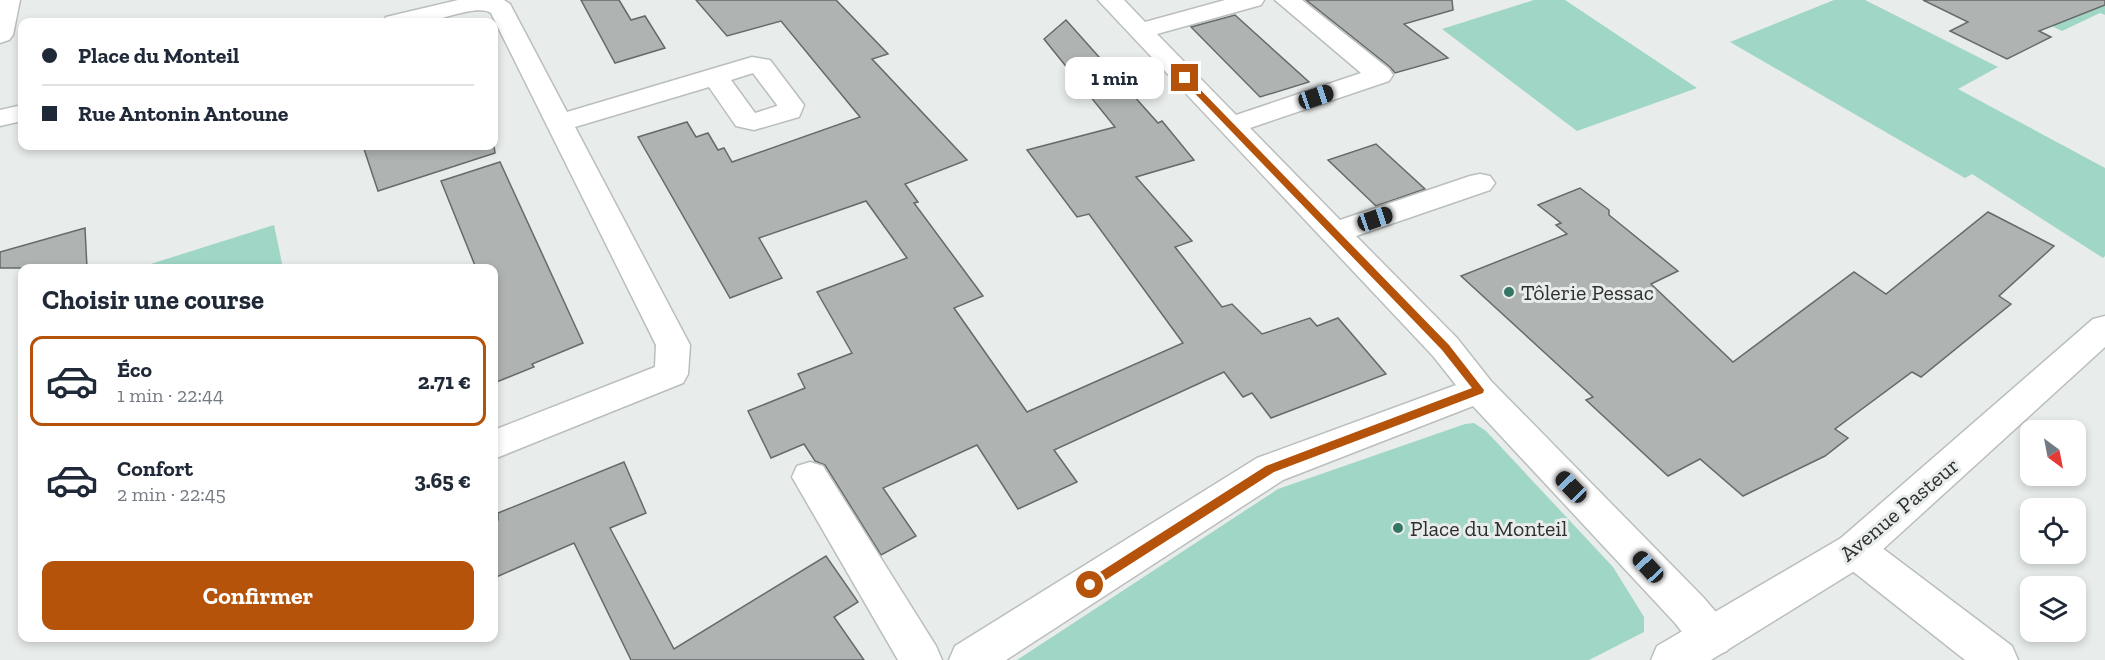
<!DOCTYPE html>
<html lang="fr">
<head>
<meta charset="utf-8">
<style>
	:root { --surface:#fff; --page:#f6f6f7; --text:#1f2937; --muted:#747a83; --line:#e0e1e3; --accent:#b45309 }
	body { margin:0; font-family:"Zilla Slab",serif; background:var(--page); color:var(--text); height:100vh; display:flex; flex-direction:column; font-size:22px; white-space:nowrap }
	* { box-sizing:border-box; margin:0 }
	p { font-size:20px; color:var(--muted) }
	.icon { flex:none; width:33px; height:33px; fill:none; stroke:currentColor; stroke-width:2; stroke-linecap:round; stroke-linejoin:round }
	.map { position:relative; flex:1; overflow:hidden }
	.side { position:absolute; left:18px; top:264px; width:480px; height:378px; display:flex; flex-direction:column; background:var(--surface); border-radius:12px; box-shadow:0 3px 9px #0003 }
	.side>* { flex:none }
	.guide { position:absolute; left:18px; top:18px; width:480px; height:132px; border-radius:12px; box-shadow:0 3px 9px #0003; display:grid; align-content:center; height:132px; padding:0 24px; background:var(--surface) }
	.needle { width:39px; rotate:148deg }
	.controls { position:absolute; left:2020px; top:420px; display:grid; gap:12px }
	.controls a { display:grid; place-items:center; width:66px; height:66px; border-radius:12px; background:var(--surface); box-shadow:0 3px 9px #0003; font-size:30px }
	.end { position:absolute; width:27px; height:27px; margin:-14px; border:8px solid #b45309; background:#fff; box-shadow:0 0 0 3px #fff }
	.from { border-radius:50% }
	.bubble { position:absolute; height:42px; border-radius:12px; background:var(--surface); box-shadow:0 3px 9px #0003; font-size:20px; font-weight:700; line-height:42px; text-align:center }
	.car { position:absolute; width:18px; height:36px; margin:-18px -9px; border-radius:8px; box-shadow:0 0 4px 2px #0007; background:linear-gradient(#222 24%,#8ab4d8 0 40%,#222 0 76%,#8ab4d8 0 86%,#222 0) }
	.guide b { display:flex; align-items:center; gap:21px; height:57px; font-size:22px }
	.guide b+b { border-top:2px solid var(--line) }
	.guide i { width:15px; height:15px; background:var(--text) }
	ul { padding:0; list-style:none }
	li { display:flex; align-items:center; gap:18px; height:90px; margin:0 12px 9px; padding:0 12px; border:3px solid transparent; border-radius:12px }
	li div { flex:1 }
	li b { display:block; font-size:22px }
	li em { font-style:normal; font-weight:700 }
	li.current { border-color:var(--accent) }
	li>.icon { width:54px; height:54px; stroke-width:1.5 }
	h2 { padding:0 24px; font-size:27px; line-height:72px }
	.cta { display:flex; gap:12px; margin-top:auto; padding:12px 24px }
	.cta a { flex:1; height:69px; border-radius:12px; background:var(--accent); color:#fff; font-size:24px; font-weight:700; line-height:69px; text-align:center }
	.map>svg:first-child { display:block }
	.green { fill:#a0d6c6 }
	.building { fill:#afb3b1; stroke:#666a69; stroke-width:1.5 }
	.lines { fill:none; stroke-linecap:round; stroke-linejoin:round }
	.minor-casing { stroke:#babebd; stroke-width:3 }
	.major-casing { stroke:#babebd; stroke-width:3 }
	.minor { fill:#fff; fill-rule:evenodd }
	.major { fill:#fff; fill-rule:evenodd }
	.route { fill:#b45309 }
	.poi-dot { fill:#347565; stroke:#e8eceb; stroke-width:2 }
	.labels { text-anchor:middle; stroke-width:6; stroke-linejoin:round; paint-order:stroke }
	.poi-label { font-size:22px; fill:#2e302f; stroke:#e8eceb; text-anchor:start }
	.street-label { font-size:22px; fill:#2e302f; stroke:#e8eceb }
</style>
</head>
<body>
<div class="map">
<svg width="2105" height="660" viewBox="0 0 2105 660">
	<rect width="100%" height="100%" fill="#e8eceb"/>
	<g class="green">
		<polygon points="1534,0 1565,0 1697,88 1577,131 1442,29"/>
		<polygon points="1834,0 1865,0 1998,67 1958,89 2105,168 2105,256 2103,258 1972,174 1965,178 1730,42"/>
		<polygon points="1999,0 2105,0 2105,15 2100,13 2062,31"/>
		<polygon points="274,225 283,268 138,268"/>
		<polygon points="1474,423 1486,431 1613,567 1644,617 1644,632 1589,660 1017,660 1278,489 1465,424"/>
	</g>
	<g class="building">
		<polygon points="581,0 619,0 631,20 645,16 665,48 615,63"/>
		<polygon points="696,0 836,0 888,54 872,59 967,160 905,184 918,202 914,203 983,296 954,308 1027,412 1183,343 1089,214 1077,217 1027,150 1115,127 1044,39 1066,20 1158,123 1162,121 1194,160 1136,177 1192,241 1175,247 1222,307 1232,304 1262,334 1310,318 1317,326 1338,318 1386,374 1271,418 1252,393 1243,397 1224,372 1054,450 1077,482 1018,509 977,445 883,488 916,536 881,555 825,465 815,461 804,444 771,458 748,411 805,388 798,374 852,353 817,292 907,258 866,201 759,238 782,278 730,298 638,137 687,122 696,137 708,133 718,150 724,148 732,162 860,117 781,21 727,36"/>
		<polygon points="1306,0 1452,0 1453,10 1404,24 1448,58 1395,73 1390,67"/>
		<polygon points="1923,0 2105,0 2105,5 2039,31 2051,37 2007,59 1950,31 1968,22"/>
		<polygon points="1235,15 1309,82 1260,97 1191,27"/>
		<polygon points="1376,144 1425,189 1376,206 1328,160"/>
		<polygon points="363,146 494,146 495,153 378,191"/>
		<polygon points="500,162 583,343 532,364 534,367 494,383 494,268 476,268 441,181"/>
		<polygon points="1580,188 1609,210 1609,215 1678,271 1651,284 1733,362 1854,272 1886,294 1988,212 2054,246 1999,296 2011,304 1921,377 1912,372 1835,429 1848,438 1825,456 1743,496 1700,459 1668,476 1586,400 1593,397 1461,276 1567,234 1556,225 1561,223 1538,205"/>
		<polygon points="85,228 87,268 0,268 0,252"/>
		<polygon points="624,462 646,513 610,528 674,649 826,556 858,602 834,617 864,660 631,660 574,543 494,578 494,522 498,520 498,513"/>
	</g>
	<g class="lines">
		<g class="minor-casing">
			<g id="minor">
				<polygon points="0,0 20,0 13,35 9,40 0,43"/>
				<path d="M458 0H504L510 4 567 112 752 57 770 60 804 105 799 117 754 130 736 126 709 87 575 127 690 345 688 374 683 383 494 459V430L655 367 656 345 491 13C478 4 441 20 426 22 412 24 396 23 383 22L386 17ZM753 73 777 105V106L755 113 731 80Z"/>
				<polygon points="1098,0 1124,0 1145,22 1225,0 1264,0 1261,5 1157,34 1236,115 1361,73 1275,0 1302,0 1389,69 1393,75 1389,81 1250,128 1340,220 1470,176 1480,174 1490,176 1495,183 1490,190 1356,236 1457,338 1491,381 1703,597 1727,625 1733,638 1727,651 1712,657 1697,651 1675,623 1473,406 1283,480 1006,660 949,660 955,646 1257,458 1456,385 1433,356"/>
				<polygon points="22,105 22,121 0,126 0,110"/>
				<polygon points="810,462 823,466 936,646 942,660 898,660 792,477 797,466"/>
				<polygon points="1855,533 1869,538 2012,646 2018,660 1965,660 1841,562 1836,550 1841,538"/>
			</g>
		</g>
		<g class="major-casing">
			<polygon id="major" points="2105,316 2105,347 1869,562 1711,660 1651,660 1657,646 1841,538 2093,319"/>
		</g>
		<use href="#minor" class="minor"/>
		<use href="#major" class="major"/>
	</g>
	<polygon class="route" points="1182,77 1188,77 1449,345 1484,390 1483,393 1274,472 1090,590 1086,589 1086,581 1266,466 1472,388 1442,350 1182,80"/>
	<g class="poi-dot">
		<circle cx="1509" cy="292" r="6"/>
		<circle cx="1398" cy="528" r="6"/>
	</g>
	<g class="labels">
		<g class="poi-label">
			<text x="1521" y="300">Tôlerie Pessac</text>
			<text x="1410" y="536">Place du Monteil</text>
		</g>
		<g class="street-label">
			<text transform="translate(1899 509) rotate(-40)" y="8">Avenue Pasteur</text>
		</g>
	</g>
</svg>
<div class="controls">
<a><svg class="needle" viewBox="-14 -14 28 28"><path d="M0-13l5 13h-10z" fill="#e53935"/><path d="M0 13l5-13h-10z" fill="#747a83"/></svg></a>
<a><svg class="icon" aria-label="locate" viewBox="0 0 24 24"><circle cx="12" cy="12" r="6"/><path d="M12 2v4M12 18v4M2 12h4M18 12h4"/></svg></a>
<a><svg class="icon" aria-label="layers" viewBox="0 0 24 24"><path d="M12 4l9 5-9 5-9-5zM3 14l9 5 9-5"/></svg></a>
</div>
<i class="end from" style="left:1090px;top:585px"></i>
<i class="end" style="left:1185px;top:78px"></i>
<div class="bubble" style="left:1065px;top:57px;width:99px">1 min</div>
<i class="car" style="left:1316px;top:97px;rotate:71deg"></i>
<i class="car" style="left:1375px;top:219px;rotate:71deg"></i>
<i class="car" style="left:1571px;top:487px;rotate:316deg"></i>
<i class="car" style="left:1648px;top:567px;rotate:317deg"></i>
<div class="guide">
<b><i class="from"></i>Place du Monteil</b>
<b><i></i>Rue Antonin Antoune</b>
</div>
<section class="side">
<h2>Choisir une course</h2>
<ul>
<li class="current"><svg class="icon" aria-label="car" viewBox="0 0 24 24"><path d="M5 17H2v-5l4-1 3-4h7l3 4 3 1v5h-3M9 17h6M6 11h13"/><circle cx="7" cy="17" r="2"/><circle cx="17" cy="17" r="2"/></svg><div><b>Éco</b><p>1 min · 22:44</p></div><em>2.71 €</em></li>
<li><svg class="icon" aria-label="car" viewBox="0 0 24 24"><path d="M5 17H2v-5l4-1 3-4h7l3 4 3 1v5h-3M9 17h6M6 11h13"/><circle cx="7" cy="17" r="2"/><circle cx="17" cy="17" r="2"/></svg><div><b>Confort</b><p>2 min · 22:45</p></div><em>3.65 €</em></li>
</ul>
<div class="cta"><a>Confirmer</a></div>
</section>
</div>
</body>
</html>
